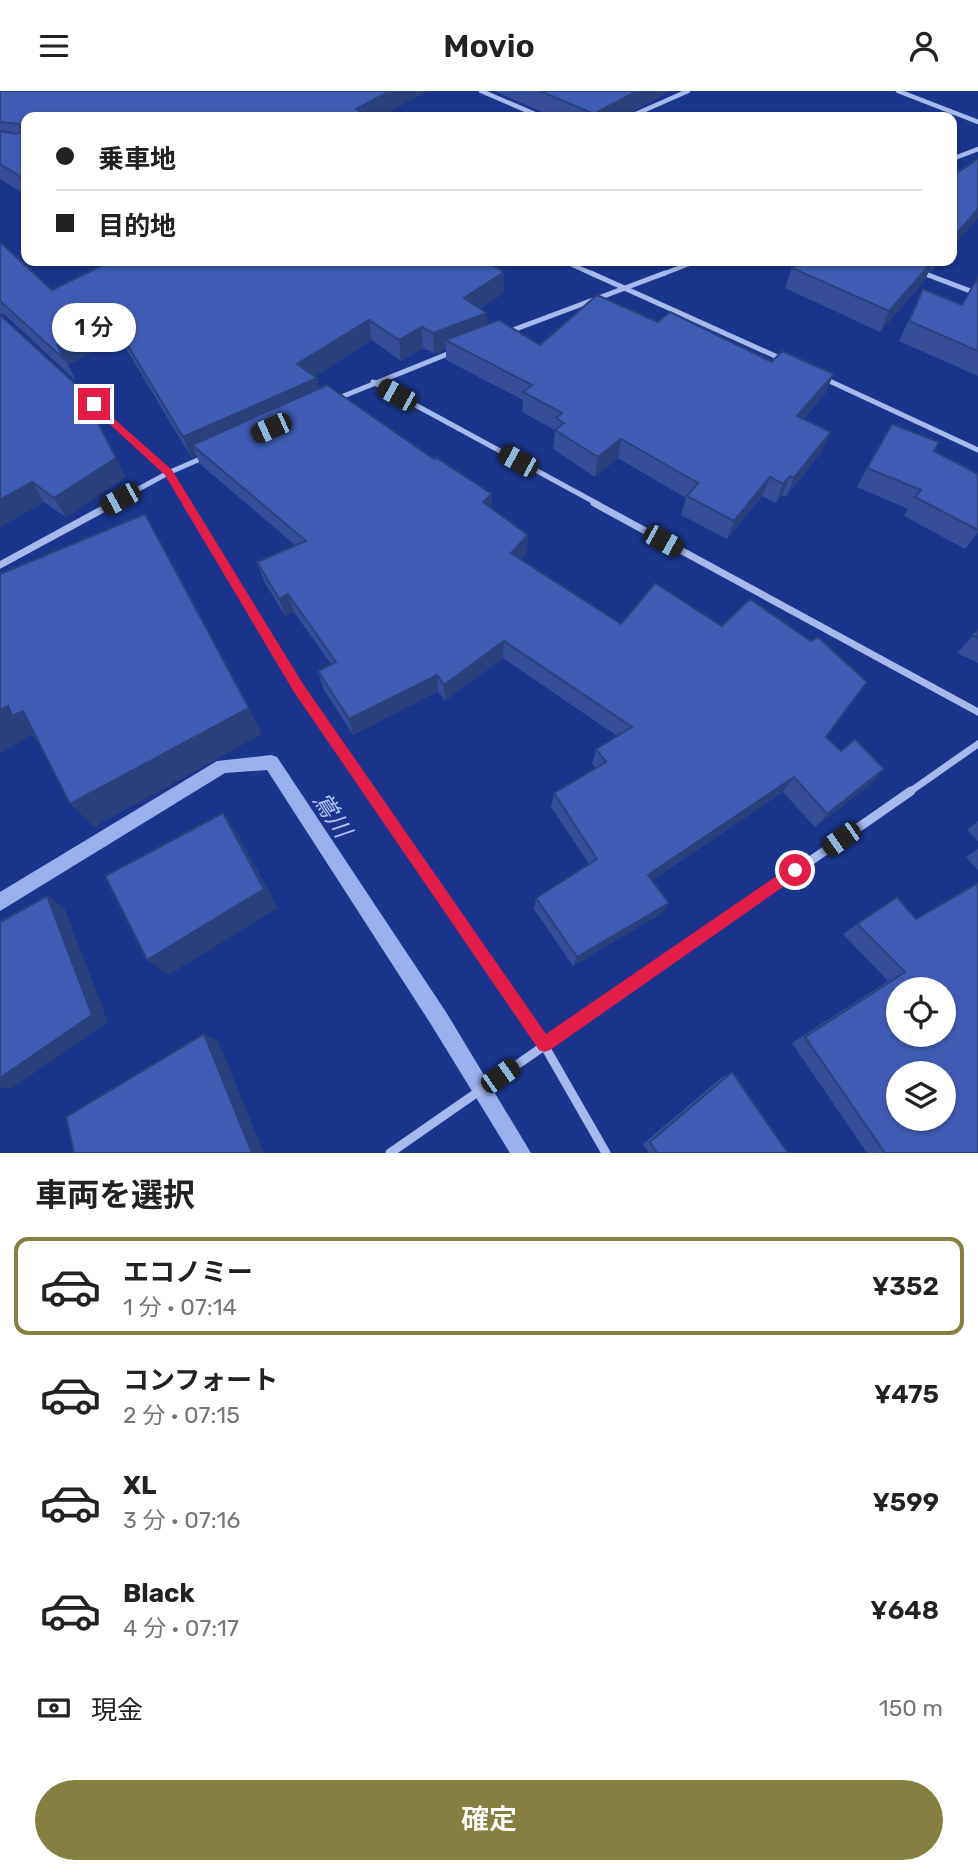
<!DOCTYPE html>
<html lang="ja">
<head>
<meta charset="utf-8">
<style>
	:root { --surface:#fff; --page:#f6f6f6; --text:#222; --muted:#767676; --line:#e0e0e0; --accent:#858040 }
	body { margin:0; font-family:Rubik,"Noto Sans JP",sans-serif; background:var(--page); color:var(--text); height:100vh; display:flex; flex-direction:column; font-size:26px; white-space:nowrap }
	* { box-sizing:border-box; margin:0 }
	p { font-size:23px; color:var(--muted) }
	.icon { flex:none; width:38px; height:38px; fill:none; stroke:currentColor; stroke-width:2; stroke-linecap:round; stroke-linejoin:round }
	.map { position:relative; height:1062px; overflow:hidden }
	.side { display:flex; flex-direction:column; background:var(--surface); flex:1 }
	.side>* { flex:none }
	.guide { position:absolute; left:21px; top:21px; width:936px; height:154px; border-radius:14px; box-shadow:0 2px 5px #0004; display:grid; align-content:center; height:154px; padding:0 35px; background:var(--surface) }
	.fabs { position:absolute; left:886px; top:886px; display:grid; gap:14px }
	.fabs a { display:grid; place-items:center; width:70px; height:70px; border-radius:50%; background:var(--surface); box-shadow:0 2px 5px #0004; font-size:35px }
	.end { position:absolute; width:32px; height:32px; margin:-16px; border:9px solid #e11d48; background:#fff; box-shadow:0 0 0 4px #fff }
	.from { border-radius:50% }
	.bubble { position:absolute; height:49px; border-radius:24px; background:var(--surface); box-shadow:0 2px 5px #0004; font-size:23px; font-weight:600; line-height:49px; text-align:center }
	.car { position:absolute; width:21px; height:42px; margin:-21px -10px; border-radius:9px; box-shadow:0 0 5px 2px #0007; background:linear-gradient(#222 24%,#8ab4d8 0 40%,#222 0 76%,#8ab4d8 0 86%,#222 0) }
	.guide b { display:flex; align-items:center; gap:24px; height:66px; font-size:26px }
	.guide b+b { border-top:2px solid var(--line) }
	.guide i { width:18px; height:18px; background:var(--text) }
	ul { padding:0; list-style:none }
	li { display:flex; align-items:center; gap:21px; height:98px; margin:0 14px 10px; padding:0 21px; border:4px solid transparent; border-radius:14px }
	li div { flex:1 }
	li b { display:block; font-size:26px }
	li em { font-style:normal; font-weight:600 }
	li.selected { border-color:var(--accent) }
	li>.icon { width:63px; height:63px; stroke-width:1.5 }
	h2 { padding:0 35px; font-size:32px; line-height:84px }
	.pay { display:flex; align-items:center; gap:18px; height:77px; padding:0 35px; font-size:26px }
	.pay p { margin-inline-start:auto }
	.button { display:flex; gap:14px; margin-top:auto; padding:14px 35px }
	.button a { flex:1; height:80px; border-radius:42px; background:var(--accent); color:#fff; font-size:28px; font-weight:600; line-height:80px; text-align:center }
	header { display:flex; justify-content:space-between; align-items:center; height:91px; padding:0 35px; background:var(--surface); font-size:32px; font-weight:600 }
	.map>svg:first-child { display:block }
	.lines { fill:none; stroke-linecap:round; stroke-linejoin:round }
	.stream { fill:#9bb0ef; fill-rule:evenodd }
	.minor-far3 { stroke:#a8b9ed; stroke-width:4.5 }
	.minor-far2 { stroke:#a8b9ed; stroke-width:5 }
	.minor-far1 { stroke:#a8b9ed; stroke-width:7 }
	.minor { stroke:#a8b9ed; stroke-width:9 }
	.wall { fill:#364e9a }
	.shaded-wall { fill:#2c407d }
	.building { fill:#3f5bb3; stroke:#2c407d; stroke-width:2; fill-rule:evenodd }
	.route { fill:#e11d48 }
	.labels { text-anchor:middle; stroke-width:6; stroke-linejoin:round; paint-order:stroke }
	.near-water-label { font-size:24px; font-style:italic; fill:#b4c4f4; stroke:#1b358d }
</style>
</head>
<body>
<header><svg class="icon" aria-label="menu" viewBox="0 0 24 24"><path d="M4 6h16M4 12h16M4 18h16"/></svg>Movio<svg class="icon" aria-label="person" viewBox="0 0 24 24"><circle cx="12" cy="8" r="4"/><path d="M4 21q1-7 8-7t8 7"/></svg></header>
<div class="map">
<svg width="978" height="1062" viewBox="0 0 978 1062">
	<rect width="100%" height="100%" fill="#1b358d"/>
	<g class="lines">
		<polygon class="stream" points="271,664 277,666 446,921 531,1062 510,1062 432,935 267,679 225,682 0,820 0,801 217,670"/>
		<g class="minor-far3">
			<polyline points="481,0 542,26"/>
			<polyline points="898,0 978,31"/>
			<polyline points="629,26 688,0"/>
			<polyline points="952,68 978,58"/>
			<polyline points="564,170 595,184"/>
			<polyline points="920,181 928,184"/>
			<polyline points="660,184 697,170"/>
		</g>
		<g class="minor-far2">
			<polyline points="591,182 784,269"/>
			<polyline points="923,182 978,203"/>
			<polyline points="505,242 665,182"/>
			<polyline points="823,287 978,359"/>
			<polyline points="373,291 598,413"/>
			<polyline points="78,299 168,382 187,413"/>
			<polyline points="336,308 455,260"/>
			<polyline points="111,413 168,382 207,365"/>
		</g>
		<g class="minor-far1">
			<polyline points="186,412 298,597 370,702"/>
			<polyline points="594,412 978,621"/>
			<polyline points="0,474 114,412"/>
			<polyline points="908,702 978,653"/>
		</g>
		<g class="minor">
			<polyline points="369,700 544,954 606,1062"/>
			<polyline points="390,1062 911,700"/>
		</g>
	</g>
	<g class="wall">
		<polygon points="0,0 26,26 26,104 0,88"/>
		<polygon points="494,0 670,0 622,26 554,26"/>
		<polygon points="0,151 52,199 504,202 480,217 487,234 540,254 658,231 825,303 804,328 822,360 786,406 782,404 776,412 762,405 727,448 681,424 686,407 618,367 595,386 553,358 555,339 522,321 523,309 446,269 446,258 434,262 423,257 401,270 372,249 314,285 317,287 319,298 492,417 527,462 521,469 621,533 826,646 871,693 815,736 783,701 652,789 662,822 573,875 534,818 536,807 589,773 551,716 554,702 596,677 592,673 596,658 617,645 503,567 445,610 438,600 353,644 323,597 318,580 331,573 294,521 285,525 264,490 257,471 295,454 200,373 196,364 191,366 119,246 68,274 76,290 4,223 0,223"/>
		<polygon points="800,170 941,170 932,180 929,179 925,189 880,241 785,197 792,177"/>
		<polygon points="978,186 978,285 899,250 923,198 962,214"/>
		<polygon points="0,224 126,386 66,426 44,411 0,436"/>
		<polygon points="934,360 978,383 978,441 965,458 904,425 908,418 857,396 867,377"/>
		<polygon points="978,539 978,572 957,562"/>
		<polygon points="978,730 978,750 967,739"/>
		<polygon points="978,758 978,779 966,766"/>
		<polygon points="916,828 978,1062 867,1062 792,952 888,890 843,843 857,833"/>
		<polygon points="732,981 788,1062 649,1062 643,1053 722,986"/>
	</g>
	<g class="shaded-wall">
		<polygon points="390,0 428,0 380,26 354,26 356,18"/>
		<polygon points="637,0 670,0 622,26 594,26 594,23"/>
		<polygon points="978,118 978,127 952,157 952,148"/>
		<polygon points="934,170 925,189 880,241 889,220"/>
		<polygon points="937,170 941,170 932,180"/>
		<polygon points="504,181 504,202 464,228 464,207"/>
		<polygon points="487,222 487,242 445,249 446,258 434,262 433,242"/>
		<polygon points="110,225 119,246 68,274 57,254"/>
		<polygon points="369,229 372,249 302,294 297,273"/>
		<polygon points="422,236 423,257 401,270 399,249"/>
		<polygon points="834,283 825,303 790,344 797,325"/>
		<polygon points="317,287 321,307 192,354 196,364 191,366 183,346"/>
		<polygon points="831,341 822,360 786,406 794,387"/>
		<polygon points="621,348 618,367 595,386 598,366"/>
		<polygon points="116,367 126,386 66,426 54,407"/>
		<polygon points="790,385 782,404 776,412 783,393"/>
		<polygon points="770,386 762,405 727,448 734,430"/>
		<polygon points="32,391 44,411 0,436 0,409"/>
		<polygon points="492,403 492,422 483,411"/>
		<polygon points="528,444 527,462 511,481 511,462"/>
		<polygon points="288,503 294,521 285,525 279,508"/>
		<polygon points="504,550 503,567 445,610 444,594"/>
		<polygon points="437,584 438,600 353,644 349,628"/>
		<polygon points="8,615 23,620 39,652 31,644 0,663 0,619"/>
		<polygon points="249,617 262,643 94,736 70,713"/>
		<polygon points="884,678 871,693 815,736 827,723"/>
		<polygon points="794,686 783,701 642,795 648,784"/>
		<polygon points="223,722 239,745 278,817 169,884 147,869"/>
		<polygon points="47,805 64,816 108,931 11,998 0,996 0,987"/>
		<polygon points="669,812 662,822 573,875 577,866"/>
		<polygon points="204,943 218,950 264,1062 252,1062"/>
	</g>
	<g class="building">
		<polygon points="0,0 390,0 356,18 363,22 354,26 26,26 26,89 0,73 0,40 17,43 22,39 19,33 0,31"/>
		<polygon points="540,0 637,0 594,23"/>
		<polygon points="978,68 978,118 952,148 952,85"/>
		<polygon points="0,151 52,199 111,170 485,170 504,181 464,207 487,222 433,242 422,236 399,249 369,229 297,273 317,287 183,346 110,225 57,254 65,269 0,210"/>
		<polygon points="800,170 933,170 889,220 792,177"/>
		<polygon points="978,186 978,260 909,230 923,198 962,214"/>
		<polygon points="597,204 658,231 670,221 772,271 782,260 834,283 797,325 831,341 794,387 790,385 783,393 770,386 734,430 687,405 698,392 621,348 598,366 555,339 564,332 556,327 562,322 523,301 532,294 445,249 499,229 540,254"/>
		<polygon points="0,224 80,297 116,367 54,407 32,391 0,409"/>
		<polygon points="327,294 434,368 437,367 492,403 483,411 528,444 511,462 621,533 655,492 722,535 750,508 811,550 818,546 867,591 826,646 841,660 855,648 884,678 827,723 794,686 648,784 669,812 577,866 536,807 597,768 554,702 606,671 596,658 632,636 504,550 444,594 437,584 349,628 318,580 336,571 288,503 279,508 257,471 306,450 192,354"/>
		<polygon points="892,333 939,351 934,360 978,383 978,439 915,406 921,399 867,377"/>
		<polygon points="145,423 249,617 70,713 23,620 12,625 8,615 0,619 0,483"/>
		<polygon points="978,539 978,547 972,544"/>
		<polygon points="223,722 264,798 147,869 105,785"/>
		<path d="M978 792V1062H885L805 946 905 881 857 833 897 806 916 828ZM898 898H943V943H898ZM898 982H943V1027H898Z"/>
		<polygon points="47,805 92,924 0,987 0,831"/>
		<polygon points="204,943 252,1062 74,1062 66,1026"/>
		<polygon points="732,981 788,1062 657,1062 650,1051"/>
	</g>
	<polygon class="route" points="94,310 172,379 303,593 546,943 791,775 800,775 800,784 550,959 544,961 539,959 294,601 165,384 90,315 89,313"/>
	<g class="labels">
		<g class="near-water-label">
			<text transform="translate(332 724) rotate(57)" y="8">鴬川</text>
		</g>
	</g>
</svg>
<div class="fabs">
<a><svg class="icon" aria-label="locate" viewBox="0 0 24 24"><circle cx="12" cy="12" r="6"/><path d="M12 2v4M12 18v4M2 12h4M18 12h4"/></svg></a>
<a><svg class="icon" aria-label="layers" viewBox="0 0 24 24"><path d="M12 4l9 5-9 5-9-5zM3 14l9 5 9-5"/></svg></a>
</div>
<i class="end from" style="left:795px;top:779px"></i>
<i class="end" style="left:94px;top:313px"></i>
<div class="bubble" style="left:52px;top:212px;width:84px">1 分</div>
<i class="car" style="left:397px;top:304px;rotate:299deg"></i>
<i class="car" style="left:271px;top:337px;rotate:246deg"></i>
<i class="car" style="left:518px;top:370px;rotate:299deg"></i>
<i class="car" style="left:120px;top:408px;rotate:241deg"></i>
<i class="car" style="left:663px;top:450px;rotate:119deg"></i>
<i class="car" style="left:841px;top:748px;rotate:235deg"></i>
<i class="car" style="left:500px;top:985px;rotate:55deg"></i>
<div class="guide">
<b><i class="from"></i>乗車地</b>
<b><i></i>目的地</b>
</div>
</div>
<section class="side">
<h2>車両を選択</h2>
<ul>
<li class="selected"><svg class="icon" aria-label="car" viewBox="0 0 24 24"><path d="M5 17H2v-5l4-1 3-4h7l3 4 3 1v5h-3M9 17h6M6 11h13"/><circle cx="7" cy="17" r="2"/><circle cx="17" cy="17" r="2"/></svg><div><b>エコノミー</b><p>1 分 · 07:14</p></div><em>¥352</em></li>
<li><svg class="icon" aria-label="car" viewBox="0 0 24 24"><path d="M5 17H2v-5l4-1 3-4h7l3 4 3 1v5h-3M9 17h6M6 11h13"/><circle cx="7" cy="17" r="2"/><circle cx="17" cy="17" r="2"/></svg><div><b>コンフォート</b><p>2 分 · 07:15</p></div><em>¥475</em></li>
<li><svg class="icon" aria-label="car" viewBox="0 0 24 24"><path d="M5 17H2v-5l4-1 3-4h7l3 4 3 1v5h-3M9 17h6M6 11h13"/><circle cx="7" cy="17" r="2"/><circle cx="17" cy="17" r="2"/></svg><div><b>XL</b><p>3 分 · 07:16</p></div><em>¥599</em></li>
<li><svg class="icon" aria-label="car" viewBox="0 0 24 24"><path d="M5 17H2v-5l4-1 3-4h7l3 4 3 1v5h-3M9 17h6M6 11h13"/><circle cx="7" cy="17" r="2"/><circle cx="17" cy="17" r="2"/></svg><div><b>Black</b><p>4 分 · 07:17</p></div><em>¥648</em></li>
</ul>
<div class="pay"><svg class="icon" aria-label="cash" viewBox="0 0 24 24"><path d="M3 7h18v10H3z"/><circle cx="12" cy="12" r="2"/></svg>現金<p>150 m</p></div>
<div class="button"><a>確定</a></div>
</section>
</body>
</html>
